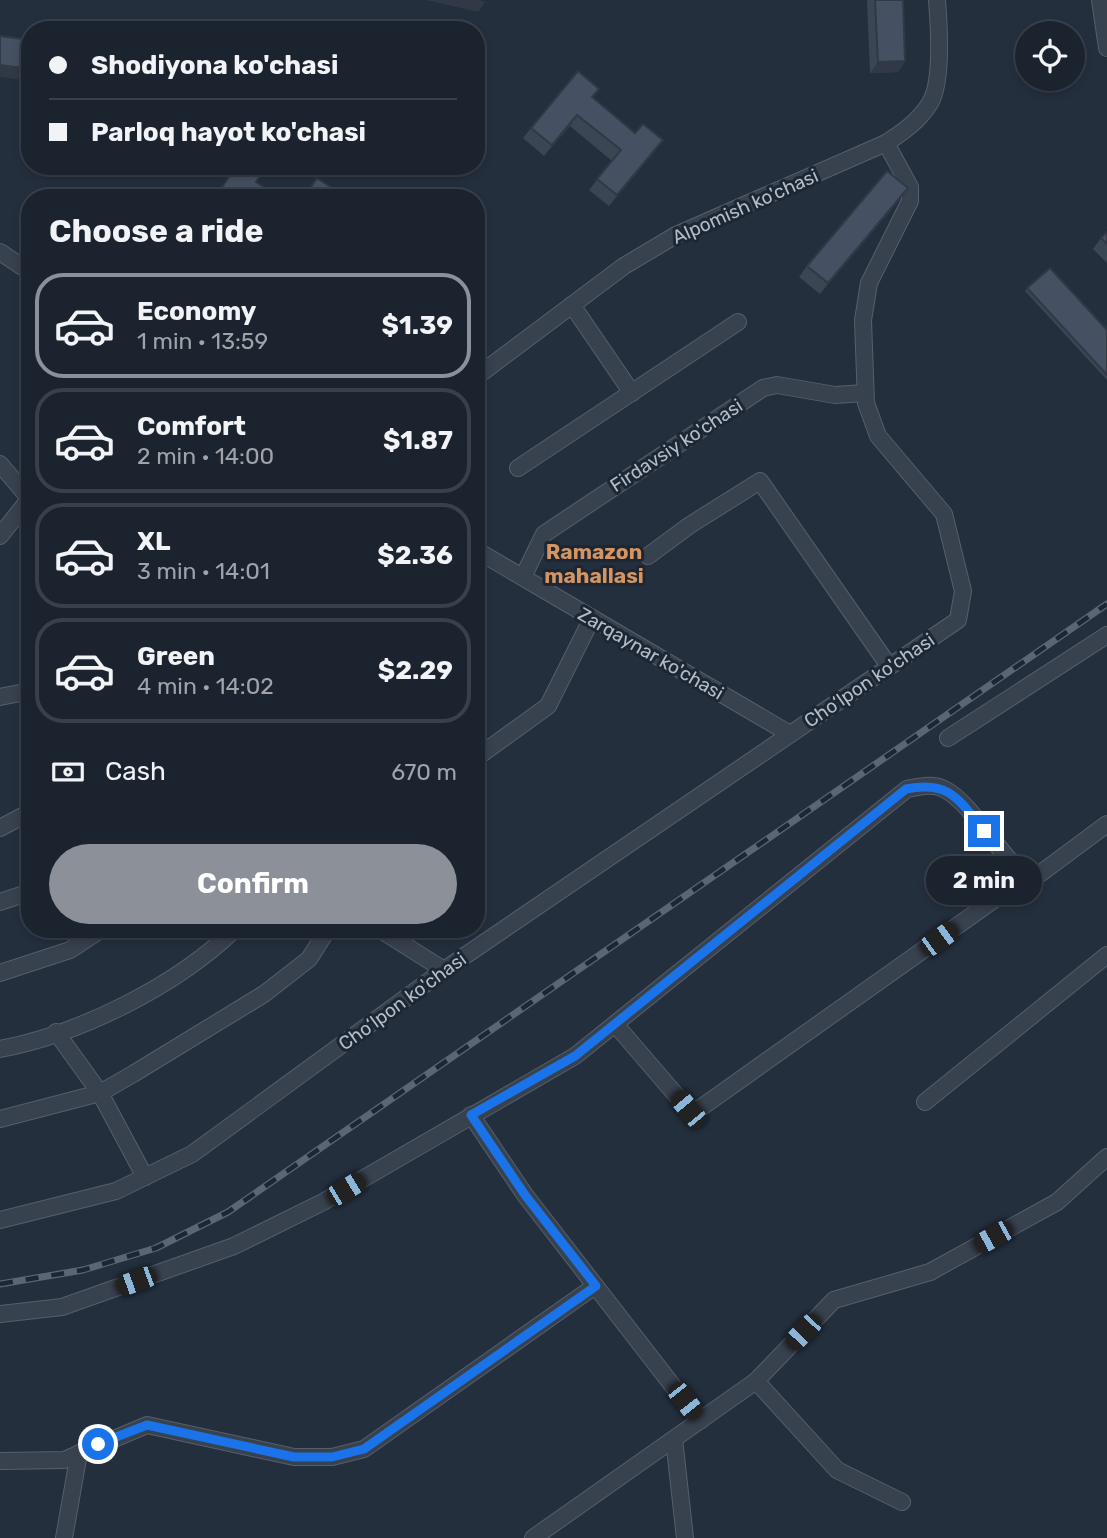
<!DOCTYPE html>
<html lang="en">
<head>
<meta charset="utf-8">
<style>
	:root { --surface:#1b232e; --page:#282f3a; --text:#f1f3f6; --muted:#a0a4aa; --line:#39404a; --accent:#8c9099 }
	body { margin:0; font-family:Rubik,sans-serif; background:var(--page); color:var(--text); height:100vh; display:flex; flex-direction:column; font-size:26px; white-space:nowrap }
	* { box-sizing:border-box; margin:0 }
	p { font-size:23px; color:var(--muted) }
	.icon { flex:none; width:38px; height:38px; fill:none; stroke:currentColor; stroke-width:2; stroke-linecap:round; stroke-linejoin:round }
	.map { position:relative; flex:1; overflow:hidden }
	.drawer { position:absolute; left:21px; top:189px; width:464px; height:749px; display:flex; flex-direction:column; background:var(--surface); border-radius:28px; box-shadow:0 4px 10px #0003,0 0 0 2px var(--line) }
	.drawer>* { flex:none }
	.top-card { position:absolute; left:21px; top:21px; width:464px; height:154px; border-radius:28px; box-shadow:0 4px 10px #0003,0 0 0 2px var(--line); display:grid; align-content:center; height:154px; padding:0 28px; background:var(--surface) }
	.tools { position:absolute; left:1015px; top:21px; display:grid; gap:14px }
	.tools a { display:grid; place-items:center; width:70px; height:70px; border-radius:50%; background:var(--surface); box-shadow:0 4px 10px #0003,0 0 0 2px var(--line); font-size:35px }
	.end { position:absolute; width:32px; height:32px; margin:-16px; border:9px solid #1a73e8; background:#fff; box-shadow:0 0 0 4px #fff }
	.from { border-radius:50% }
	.bubble { position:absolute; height:49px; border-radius:24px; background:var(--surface); box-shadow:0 4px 10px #0003,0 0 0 2px var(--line); font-size:23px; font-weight:700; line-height:49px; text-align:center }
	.car { position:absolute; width:21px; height:42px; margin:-21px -10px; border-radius:9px; box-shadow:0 0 5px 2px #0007; background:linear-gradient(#222 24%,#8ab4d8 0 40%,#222 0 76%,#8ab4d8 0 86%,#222 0) }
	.top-card b { display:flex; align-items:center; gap:24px; height:66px; font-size:26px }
	.top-card b+b { border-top:2px solid var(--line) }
	.top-card i { width:18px; height:18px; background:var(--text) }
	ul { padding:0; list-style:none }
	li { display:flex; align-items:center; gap:21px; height:105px; margin:0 14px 10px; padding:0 14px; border:4px solid var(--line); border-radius:28px }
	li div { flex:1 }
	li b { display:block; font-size:26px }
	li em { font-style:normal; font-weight:700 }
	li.on { border-color:var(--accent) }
	li>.icon { width:63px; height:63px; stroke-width:1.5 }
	h2 { padding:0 28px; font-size:32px; line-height:84px }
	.pay { display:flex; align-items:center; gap:18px; height:77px; padding:0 28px; font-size:26px }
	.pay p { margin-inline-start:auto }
	.cta { display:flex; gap:14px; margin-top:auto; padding:14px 28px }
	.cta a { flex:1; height:80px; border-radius:42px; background:var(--accent); color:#fff; font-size:28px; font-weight:700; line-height:80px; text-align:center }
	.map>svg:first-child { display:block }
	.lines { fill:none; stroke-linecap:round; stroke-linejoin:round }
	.minor-casing { stroke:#565f6c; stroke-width:18 }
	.minor { stroke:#38414e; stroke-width:16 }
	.rail-casing { stroke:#5a6575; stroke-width:7 }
	.rail { stroke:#1d2633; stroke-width:4.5; stroke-dasharray:13; stroke-linecap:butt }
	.wall { fill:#3b4654 }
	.shaded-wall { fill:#303945 }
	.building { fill:#455162; stroke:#303945; stroke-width:2 }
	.route { stroke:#1a73e8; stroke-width:9 }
	.labels { text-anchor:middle; stroke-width:6; stroke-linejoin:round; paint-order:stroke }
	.street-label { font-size:19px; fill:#b4bcc9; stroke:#1d2633 }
	.neighbourhood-label { font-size:21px; font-weight:bold; fill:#d59563; stroke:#1d2633 }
</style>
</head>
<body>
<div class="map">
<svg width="1107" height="1538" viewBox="0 0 1107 1538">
	<rect width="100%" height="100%" fill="#242f3e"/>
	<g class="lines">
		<g class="minor-casing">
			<g id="minor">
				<polyline points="1100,0 1107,48"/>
				<polyline points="0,252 30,272"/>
				<polyline points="572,305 632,393"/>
				<path d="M476 377 624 266 676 235 886 143C903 132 919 121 930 103 943 82 939 25 937 0"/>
				<polyline points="0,464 29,498"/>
				<polyline points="518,468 738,322"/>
				<polyline points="0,536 30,498"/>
				<polyline points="476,550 790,734"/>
				<polyline points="648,556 690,525 760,481 889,666"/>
				<polyline points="523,577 544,534 763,388 777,385 835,395 865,393"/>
				<polyline points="0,697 30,691"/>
				<polyline points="948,738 1107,635"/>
				<polyline points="476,758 548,706 592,618"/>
				<polyline points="0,828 30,812"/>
				<polyline points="0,902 30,892"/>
				<polyline points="379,929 444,970"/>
				<polyline points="0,973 70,950 102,929"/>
				<polyline points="615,1024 688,1109 699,1109 1026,877"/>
				<polyline points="56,1032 100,1093 145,1177"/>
				<path d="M0 1049C80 1034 176 986 235 929"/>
				<polyline points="925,1102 1107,955"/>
				<polyline points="471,1115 525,1195 700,1421"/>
				<polyline points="0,1119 100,1093 133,1074 264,994 309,959 328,929"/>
				<polyline points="0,1220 116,1191 192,1154 444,970 958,620 963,591 944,514 878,436 866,403 863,320 869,283 910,201 910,187 886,143"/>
				<path d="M0 1314 62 1307 234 1246 323 1202 575 1056 907 789C919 787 932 783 944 789 971 802 999 855 1026 877L1041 873 1107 824"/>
				<polyline points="756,1381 837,1470 902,1502"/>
				<polyline points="674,1439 685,1538"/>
				<polyline points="0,1461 64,1460 147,1425 294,1457 332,1457 364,1449 595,1286"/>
				<polyline points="64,1538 79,1453"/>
				<polyline points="533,1538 756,1381 834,1300 930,1272 1057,1202 1107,1157"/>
			</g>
		</g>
		<use href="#minor" class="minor"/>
		<g class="rail-casing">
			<polyline id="rail" points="0,1284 83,1270 156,1248 228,1212 1107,604"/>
		</g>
		<use href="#rail" class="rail"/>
	</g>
	<g class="wall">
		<polygon points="867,0 903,0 905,61 898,72 870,73"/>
		<polygon points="599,89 593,98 635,133 663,140 655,151 609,206 589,190 612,161 570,126 544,156 523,138 531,128"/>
		<polygon points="900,199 820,294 799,277 807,266"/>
		<polygon points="1107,232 1107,263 1093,249 1101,238"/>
		<polygon points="1027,288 1107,330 1107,380 1025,291"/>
	</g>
	<g class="shaded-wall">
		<polygon points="426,0 479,0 485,2 478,12"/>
		<polygon points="905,61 898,72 870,73 878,62"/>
		<polygon points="0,65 30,69 30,81 0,77"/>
		<polygon points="577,115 570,126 544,156 552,145"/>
		<polygon points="663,140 655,151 609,206 617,195"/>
		<polygon points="908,188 900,199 820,294 828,283"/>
	</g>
	<g class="building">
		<polygon points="875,0 903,0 905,61 878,62"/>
		<polygon points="291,21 325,30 289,30"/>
		<polygon points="0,36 30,40 30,69 0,65"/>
		<polygon points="578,71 599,89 592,97 635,133 643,124 663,140 617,195 597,179 621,150 577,115 552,145 531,128"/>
		<polygon points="236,166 267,166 256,182 280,198 215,198"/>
		<polygon points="887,171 908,188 828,283 807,266"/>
		<polygon points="317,178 347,198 304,198"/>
		<polygon points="1107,232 1107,244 1101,238"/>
		<polygon points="1050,268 1107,330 1107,375 1027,288"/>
	</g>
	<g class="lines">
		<path class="route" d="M98 1444 147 1425 294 1457H332L364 1449 596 1286 525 1195 471 1115 575 1056 906 789C950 780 959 800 984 831"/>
	</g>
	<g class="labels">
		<g class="street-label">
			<text transform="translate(745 206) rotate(-24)" y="7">Alpomish ko'chasi</text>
			<text transform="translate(676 445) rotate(-33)" y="7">Firdavsiy ko'chasi</text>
			<text transform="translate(651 653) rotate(30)" y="7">Zarqaynar ko'chasi</text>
			<text transform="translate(869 680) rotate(-34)" y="7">Cho‘lpon ko'chasi</text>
			<text transform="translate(402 1001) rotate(-36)" y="7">Cho‘lpon ko'chasi</text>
		</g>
		<g class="neighbourhood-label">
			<text x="594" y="559">Ramazon<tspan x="594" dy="24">mahallasi</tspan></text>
		</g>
	</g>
</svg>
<div class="tools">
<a><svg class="icon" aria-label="locate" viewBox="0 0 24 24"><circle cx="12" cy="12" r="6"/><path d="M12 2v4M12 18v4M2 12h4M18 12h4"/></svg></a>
</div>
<i class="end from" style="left:98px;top:1444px"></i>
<i class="end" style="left:984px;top:831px"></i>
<div class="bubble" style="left:926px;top:856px;width:116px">2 min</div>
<i class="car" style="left:939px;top:939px;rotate:54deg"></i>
<i class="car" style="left:688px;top:1109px;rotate:320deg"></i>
<i class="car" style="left:346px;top:1189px;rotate:59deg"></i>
<i class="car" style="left:993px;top:1237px;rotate:241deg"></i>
<i class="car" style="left:136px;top:1281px;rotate:250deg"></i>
<i class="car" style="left:803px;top:1332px;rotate:224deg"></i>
<i class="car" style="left:685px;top:1401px;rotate:142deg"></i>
<div class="top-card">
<b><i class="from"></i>Shodiyona ko'chasi</b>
<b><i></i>Parloq hayot ko'chasi</b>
</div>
<section class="drawer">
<h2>Choose a ride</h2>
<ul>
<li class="on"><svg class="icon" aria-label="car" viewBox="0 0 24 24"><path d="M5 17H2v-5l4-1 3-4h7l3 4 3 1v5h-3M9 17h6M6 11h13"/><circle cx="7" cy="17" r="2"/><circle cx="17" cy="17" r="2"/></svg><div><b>Economy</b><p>1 min · 13:59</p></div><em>$1.39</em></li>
<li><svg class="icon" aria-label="car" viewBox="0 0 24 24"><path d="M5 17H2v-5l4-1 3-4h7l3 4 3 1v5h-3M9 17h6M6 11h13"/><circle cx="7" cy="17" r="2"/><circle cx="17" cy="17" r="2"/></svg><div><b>Comfort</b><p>2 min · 14:00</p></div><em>$1.87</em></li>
<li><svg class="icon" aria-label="car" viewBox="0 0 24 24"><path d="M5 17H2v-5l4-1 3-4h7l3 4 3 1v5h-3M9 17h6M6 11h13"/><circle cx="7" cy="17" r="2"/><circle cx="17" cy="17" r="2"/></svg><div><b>XL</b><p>3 min · 14:01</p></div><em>$2.36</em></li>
<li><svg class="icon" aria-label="car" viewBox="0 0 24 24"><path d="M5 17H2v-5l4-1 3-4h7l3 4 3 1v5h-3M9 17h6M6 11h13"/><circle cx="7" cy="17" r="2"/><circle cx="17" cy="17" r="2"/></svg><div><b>Green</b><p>4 min · 14:02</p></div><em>$2.29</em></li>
</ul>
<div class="pay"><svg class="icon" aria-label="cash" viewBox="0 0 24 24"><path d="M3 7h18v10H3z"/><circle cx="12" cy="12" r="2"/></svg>Cash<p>670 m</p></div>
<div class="cta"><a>Confirm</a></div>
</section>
</div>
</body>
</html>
